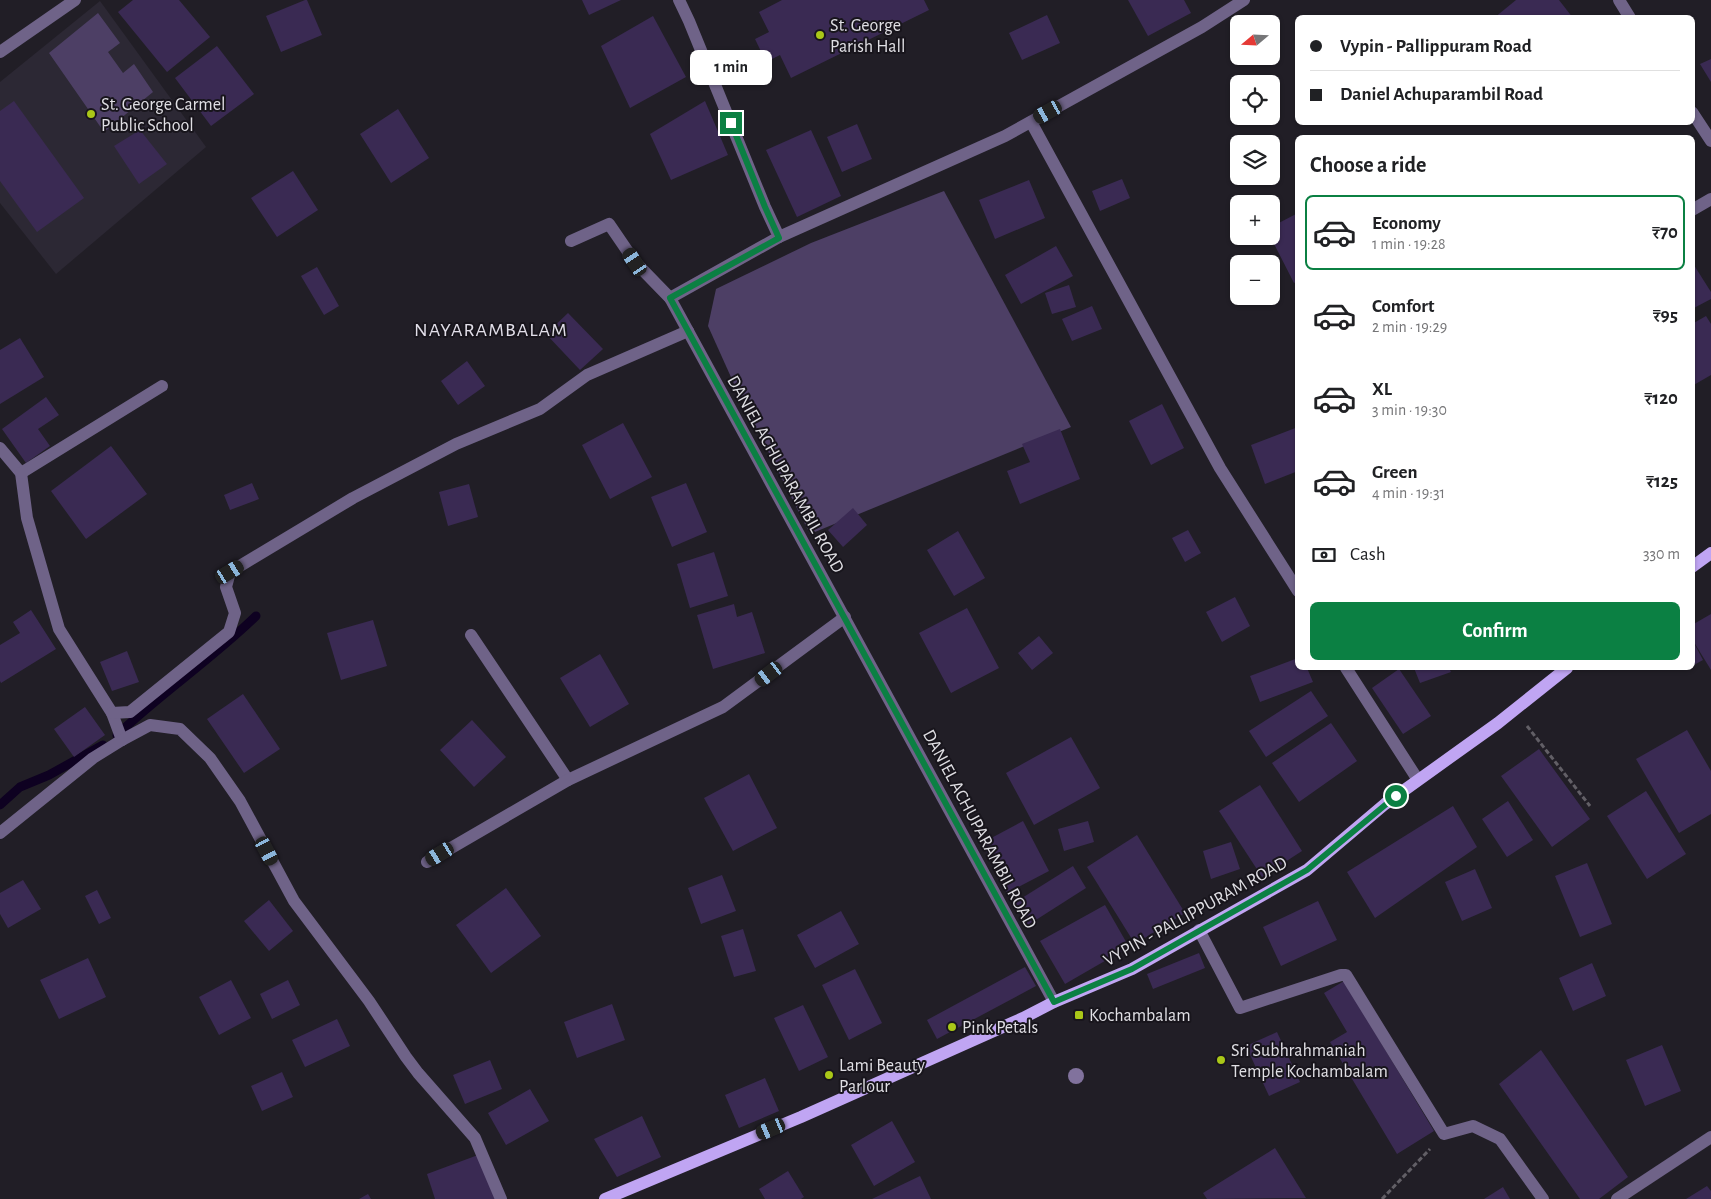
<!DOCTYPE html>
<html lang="en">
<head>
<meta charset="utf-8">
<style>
	:root { --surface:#fff; --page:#f2f2f2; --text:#202124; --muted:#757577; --line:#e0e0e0; --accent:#0b8043 }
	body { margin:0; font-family:"Alegreya Sans",sans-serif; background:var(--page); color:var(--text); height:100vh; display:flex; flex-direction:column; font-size:19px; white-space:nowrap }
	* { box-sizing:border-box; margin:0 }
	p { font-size:16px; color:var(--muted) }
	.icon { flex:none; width:28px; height:28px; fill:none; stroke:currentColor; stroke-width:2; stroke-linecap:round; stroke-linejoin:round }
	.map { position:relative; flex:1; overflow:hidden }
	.sheet { position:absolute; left:1295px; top:135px; width:400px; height:535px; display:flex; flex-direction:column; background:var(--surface); border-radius:8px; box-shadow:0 1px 4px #0004 }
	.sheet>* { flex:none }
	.guide { position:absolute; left:1295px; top:15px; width:400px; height:110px; border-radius:8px; box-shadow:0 1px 4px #0004; display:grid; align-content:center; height:110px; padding:0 15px; background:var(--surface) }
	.needle { width:32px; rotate:251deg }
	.tools { position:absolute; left:1230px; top:15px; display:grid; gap:10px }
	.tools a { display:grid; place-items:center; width:50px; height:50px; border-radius:8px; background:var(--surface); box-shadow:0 1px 4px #0004; font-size:25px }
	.end { position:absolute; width:22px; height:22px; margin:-11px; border:6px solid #0b8043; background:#fff; box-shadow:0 0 0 2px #fff }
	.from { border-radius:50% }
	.bubble { position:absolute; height:35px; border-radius:8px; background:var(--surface); box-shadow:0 1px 4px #0004; font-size:16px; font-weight:700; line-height:35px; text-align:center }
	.car { position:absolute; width:15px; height:30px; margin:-15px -8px; border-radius:6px; box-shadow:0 0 4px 1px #0007; background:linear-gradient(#222 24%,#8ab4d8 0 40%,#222 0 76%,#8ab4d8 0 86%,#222 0) }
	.guide b { display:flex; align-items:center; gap:18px; height:48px; font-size:19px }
	.guide b+b { border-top:1px solid var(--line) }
	.guide i { width:12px; height:12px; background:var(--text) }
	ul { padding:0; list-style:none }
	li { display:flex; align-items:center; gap:15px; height:75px; margin:0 10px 8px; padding:0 5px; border:2px solid transparent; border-radius:8px }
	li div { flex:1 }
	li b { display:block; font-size:19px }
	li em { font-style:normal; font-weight:700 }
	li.selected { border-color:var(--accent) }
	li>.icon { width:45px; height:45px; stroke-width:1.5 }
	h2 { padding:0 15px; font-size:22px; line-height:60px }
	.pay { display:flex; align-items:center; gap:12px; height:55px; padding:0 15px; font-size:19px }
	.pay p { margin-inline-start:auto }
	.action { display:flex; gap:10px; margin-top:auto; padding:10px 15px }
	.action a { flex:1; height:58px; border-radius:8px; background:var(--accent); color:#fff; font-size:20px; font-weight:700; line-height:58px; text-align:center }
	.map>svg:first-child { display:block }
	.built { fill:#2c2834 }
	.green { fill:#4d3f65 }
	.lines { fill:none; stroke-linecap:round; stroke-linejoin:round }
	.stream { stroke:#0e0121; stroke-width:9 }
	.building { fill:#3a2a53 }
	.path { stroke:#625f66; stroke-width:3; stroke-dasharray:5 2.5; stroke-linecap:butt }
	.minor { stroke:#6f6388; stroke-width:12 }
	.major { stroke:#c0a5f3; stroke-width:12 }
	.tree { fill:#81729d }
	.route { stroke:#0b8043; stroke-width:6 }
	.poi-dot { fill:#aac718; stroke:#18151c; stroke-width:2 }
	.labels { text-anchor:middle; stroke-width:4; stroke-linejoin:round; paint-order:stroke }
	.poi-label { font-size:18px; fill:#e0dfe4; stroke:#18151c; text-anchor:start }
	.street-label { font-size:18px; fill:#e0dfe4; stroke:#18151c }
	.quarter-label { font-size:20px; letter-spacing:1px; fill:#e2dfe9; stroke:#18151c }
</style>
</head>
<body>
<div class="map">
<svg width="1711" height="1199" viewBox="0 0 1711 1199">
	<rect width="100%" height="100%" fill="#211e26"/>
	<polygon class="built" points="100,1 206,147 56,274 0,203 0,82"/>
	<g class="green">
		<polygon points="98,13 120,43 108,52 123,73 134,64 153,92 104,132 49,53"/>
		<polygon points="944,191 1071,427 810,534 735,386 708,326 716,289 811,243"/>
	</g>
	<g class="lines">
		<g class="stream">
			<path d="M117 735C161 693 212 659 256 616"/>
			<polyline points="0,805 20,787 49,775 103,745"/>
		</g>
	</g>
	<g class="building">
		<polygon points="133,0 179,0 210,37 167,72 118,12"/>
		<polygon points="305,0 307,0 322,35 281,52 266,16"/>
		<polygon points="582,0 621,0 589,15"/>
		<polygon points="782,0 924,0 929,10 791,78 780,55 766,62 755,39 769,32 759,12"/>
		<polygon points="1128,0 1184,0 1191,13 1148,36"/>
		<polygon points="1516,0 1559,0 1573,18 1494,18"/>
		<polygon points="1047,15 1060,43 1022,60 1009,33"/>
		<polygon points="653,16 686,77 630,108 601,46"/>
		<polygon points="217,46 254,94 211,126 175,78"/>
		<polygon points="1711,59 1711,82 1700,64"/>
		<polygon points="14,101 84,198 37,232 0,181 0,111"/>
		<polygon points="705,101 728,155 671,180 650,134"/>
		<polygon points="398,109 429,158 391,183 360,134"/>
		<polygon points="857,124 872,159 842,172 827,137"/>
		<polygon points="140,130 167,164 139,184 114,146"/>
		<polygon points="811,130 841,196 797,217 766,150"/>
		<polygon points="293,171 318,210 277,237 251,198"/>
		<polygon points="1122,179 1130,198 1100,211 1092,191"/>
		<polygon points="1029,180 1045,218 995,239 979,200"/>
		<polygon points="1298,213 1298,281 1294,283 1270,236 1271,227"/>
		<polygon points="1056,246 1073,276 1021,304 1005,275"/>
		<polygon points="1692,262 1711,292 1711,299 1692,309"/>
		<polygon points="317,267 339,306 324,315 301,276"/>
		<polygon points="1069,285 1076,307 1052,314 1045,293"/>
		<polygon points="1092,306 1102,329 1072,341 1062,319"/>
		<polygon points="568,313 603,349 580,370 546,334"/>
		<polygon points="1706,316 1711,324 1711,375 1692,386 1692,324"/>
		<polygon points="20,338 44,377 0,404 0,350"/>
		<polygon points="467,361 485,386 458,405 441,381"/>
		<polygon points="46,397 59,415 38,429 50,446 26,463 2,429"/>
		<polygon points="1162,404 1184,448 1151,465 1129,421"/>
		<polygon points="623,423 652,477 610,499 582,445"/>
		<polygon points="1298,427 1298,471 1265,484 1251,445"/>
		<polygon points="1060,429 1080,479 1020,504 1007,471 1030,462 1022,444"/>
		<polygon points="111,446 147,494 86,539 51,491"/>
		<polygon points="252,483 259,499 230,510 224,495"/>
		<polygon points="686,483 707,532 672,547 651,497"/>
		<polygon points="469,484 478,517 448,526 439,492"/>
		<polygon points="853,508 867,525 843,547 828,530"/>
		<polygon points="1188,530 1201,553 1185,562 1172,538"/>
		<polygon points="958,531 985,578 954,596 927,550"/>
		<polygon points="714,552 728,596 690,608 677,564"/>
		<polygon points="1235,597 1250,626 1222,642 1206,612"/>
		<polygon points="734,604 737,617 752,612 765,653 713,669 697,615"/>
		<polygon points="967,608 999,668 951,693 919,633"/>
		<polygon points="31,610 56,649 1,683 0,681 0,645 20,633 13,622"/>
		<polygon points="1711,614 1711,670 1692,639 1692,625"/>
		<polygon points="373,620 387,666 341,680 327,633"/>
		<polygon points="1039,636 1053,653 1032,670 1018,653"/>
		<polygon points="1694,643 1703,660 1692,666 1692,644"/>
		<polygon points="127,651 139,682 112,691 100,662"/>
		<polygon points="600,654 629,704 590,727 560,678"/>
		<polygon points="1298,658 1298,668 1307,668 1313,682 1260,702 1250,676"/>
		<polygon points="1414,668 1449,668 1451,672 1420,683"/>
		<polygon points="1399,669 1431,716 1403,734 1372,688"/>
		<polygon points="1311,691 1328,716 1266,757 1249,731"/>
		<polygon points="243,694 280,749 244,773 207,719"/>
		<polygon points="85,707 105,735 74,757 54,729"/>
		<polygon points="472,720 506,757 474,787 440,750"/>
		<polygon points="1331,723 1357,761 1299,802 1272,763"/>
		<polygon points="1687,730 1711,771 1711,814 1679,833 1636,759"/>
		<polygon points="1071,737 1100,788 1034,825 1006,773"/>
		<polygon points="1539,749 1590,819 1552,847 1501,776"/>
		<polygon points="749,774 777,828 733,851 704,798"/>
		<polygon points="1260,785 1302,851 1262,877 1219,811"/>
		<polygon points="1646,791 1686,854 1647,879 1607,816"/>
		<polygon points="1508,801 1533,840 1507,857 1482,819"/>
		<polygon points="1453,806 1477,847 1375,918 1347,872"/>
		<polygon points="1023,821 1049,871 1007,893 982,843"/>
		<polygon points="1088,821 1094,842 1064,851 1058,829"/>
		<polygon points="1137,835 1185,913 1135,944 1087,867"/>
		<polygon points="1231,842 1240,869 1211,879 1203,851"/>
		<polygon points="1587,863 1612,924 1580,937 1555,876"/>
		<polygon points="1073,866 1086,888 1028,925 1014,903"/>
		<polygon points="1475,869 1492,908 1462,921 1445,882"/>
		<polygon points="722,875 736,911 701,924 688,888"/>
		<polygon points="23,880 41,909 8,928 0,914 0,893"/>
		<polygon points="506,888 541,936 491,973 456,925"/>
		<polygon points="97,890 111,918 99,924 85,896"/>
		<polygon points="269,900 293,931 269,951 244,921"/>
		<polygon points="1318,901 1337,940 1281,966 1263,927"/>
		<polygon points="1105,905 1129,947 1065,984 1040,941"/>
		<polygon points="841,911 859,944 815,968 797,935"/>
		<polygon points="743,929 756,971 734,977 721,936"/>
		<polygon points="1199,953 1205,968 1153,989 1147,974"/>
		<polygon points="88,958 106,997 59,1019 40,980"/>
		<polygon points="1592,963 1606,996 1573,1011 1559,978"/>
		<polygon points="1025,967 1036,986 937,1039 927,1020"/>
		<polygon points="855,969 882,1023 849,1040 822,985"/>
		<polygon points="231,980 251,1018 219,1035 199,997"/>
		<polygon points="288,980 300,1005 272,1019 260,994"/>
		<polygon points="1344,981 1434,1131 1397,1154 1330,1042 1347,1032 1324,993"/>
		<polygon points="612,1004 625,1040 577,1058 564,1022"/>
		<polygon points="803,1005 828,1057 799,1071 774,1018"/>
		<polygon points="337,1019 350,1046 305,1067 292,1040"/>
		<polygon points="1277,1032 1300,1082 1269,1096 1246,1046"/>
		<polygon points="1662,1045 1681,1091 1645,1106 1626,1060"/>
		<polygon points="1541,1050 1628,1177 1599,1199 1580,1199 1499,1084"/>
		<polygon points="490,1060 502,1089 465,1104 453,1075"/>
		<polygon points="282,1072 293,1097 262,1111 251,1086"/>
		<polygon points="765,1078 779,1111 739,1128 725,1095"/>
		<polygon points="530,1089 549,1121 506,1145 488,1113"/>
		<polygon points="642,1116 661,1157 617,1177 594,1139"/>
		<polygon points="892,1121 915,1162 874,1186 851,1145"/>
		<polygon points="1275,1148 1306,1198 1207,1199 1203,1193"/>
		<polygon points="478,1155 495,1199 435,1199 427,1174"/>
		<polygon points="788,1171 804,1197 801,1199 765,1199 759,1189"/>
		<polygon points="920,1176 931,1199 872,1199"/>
		<polygon points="1707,1186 1711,1191 1711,1199 1686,1199"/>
		<polygon points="1503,1187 1510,1199 1484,1199"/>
		<polygon points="368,1194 371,1199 359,1199"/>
	</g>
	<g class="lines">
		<g class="path">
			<polyline points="1527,726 1590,806"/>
			<polyline points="1382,1199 1430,1149"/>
		</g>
		<g class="minor">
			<polyline points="679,0 689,21 765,207 779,237 670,298 1054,1002"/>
			<polyline points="1619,0 1630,18"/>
			<polyline points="0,52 75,0"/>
			<polyline points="1692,112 1711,141"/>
			<polyline points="1031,122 1220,468 1298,591"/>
			<polyline points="1692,210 1711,199"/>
			<polyline points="779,237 1005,136 1202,27 1244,0"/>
			<polyline points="571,241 609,224 635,262 670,298"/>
			<polyline points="0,448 21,473 27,518 59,629 112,713 122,740"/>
			<polyline points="21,473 162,386"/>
			<polyline points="471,635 568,780"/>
			<polyline points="1346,668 1418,780"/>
			<polyline points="112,713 130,712 229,632 235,613 226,587 230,572 353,498 456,444 540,409 587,375 688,331"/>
			<polyline points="0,833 93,758 122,740 150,725 180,729 210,758 240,801 294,901 369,1001 406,1057 418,1073 475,1138 501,1199"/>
			<polyline points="427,862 568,780 723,707 845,617"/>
			<polyline points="1199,930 1240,1008 1341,975 1346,975 1444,1134 1473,1126 1500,1139 1543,1199"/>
			<polyline points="1617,1199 1711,1137"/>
		</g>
		<g class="major">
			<polyline points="1692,567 1711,553"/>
			<polyline points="605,1199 801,1117 1023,1018 1054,1002 1132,969 1307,870 1385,804 1498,723 1567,668"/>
		</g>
	</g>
	<circle class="tree" cx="1076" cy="1076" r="8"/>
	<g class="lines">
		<polyline class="route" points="731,123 765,207 779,238 670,298 1054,1002 1132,969 1307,870 1396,796"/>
	</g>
	<g class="poi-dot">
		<circle cx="820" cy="35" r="5"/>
		<circle cx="91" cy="114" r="5"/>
		<rect x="1074" y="1010" width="10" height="10" rx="2.5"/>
		<circle cx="952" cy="1027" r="5"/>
		<circle cx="1221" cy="1060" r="5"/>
		<circle cx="829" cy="1075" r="5"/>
	</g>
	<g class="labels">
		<g class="poi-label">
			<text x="830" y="31">St. George<tspan x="830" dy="21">Parish Hall</tspan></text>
			<text x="101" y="110">St. George Carmel<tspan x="101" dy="21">Public School</tspan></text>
			<text x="1089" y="1021">Kochambalam</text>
			<text x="962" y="1033">Pink Petals</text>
			<text x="1231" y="1056">Sri Subhrahmaniah<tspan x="1231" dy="21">Temple Kochambalam</tspan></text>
			<text x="839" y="1071">Lami Beauty<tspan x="839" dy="21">Parlour</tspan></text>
		</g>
		<g class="street-label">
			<text transform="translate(786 474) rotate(61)" y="6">DANIEL ACHUPARAMBIL ROAD</text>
			<text transform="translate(980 829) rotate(62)" y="6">DANIEL ACHUPARAMBIL ROAD</text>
			<text transform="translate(1195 911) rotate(-29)" y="6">VYPIN - PALLIPPURAM ROAD</text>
		</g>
		<g class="quarter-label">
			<text x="491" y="336">NAYARAMBALAM</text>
		</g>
	</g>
</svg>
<div class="tools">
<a><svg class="needle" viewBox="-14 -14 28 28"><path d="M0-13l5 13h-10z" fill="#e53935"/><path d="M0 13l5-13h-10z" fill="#757577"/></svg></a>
<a><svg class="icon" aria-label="locate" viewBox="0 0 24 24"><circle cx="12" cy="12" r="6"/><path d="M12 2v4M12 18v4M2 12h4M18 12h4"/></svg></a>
<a><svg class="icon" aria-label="layers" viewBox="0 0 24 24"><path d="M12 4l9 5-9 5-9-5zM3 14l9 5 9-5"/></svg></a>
<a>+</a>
<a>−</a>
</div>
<i class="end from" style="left:1396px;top:796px"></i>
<i class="end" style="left:731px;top:123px"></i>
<div class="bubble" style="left:690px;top:50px;width:82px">1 min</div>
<i class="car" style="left:1048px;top:112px;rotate:241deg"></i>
<i class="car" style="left:635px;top:262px;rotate:326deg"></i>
<i class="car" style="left:230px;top:572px;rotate:59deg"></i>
<i class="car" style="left:769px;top:674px;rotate:233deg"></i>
<i class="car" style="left:267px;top:851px;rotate:152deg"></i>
<i class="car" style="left:440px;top:854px;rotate:239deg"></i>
<i class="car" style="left:771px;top:1129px;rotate:247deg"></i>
<div class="guide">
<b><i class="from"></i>Vypin - Pallippuram Road</b>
<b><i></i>Daniel Achuparambil Road</b>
</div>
<section class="sheet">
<h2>Choose a ride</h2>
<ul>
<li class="selected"><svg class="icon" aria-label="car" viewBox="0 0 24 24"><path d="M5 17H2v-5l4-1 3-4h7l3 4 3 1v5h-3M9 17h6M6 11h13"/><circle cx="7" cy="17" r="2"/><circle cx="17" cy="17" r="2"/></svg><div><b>Economy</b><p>1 min · 19:28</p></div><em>₹70</em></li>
<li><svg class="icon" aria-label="car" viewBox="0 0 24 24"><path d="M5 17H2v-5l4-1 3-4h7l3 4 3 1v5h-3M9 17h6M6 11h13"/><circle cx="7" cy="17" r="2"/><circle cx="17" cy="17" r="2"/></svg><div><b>Comfort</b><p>2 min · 19:29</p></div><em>₹95</em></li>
<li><svg class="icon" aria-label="car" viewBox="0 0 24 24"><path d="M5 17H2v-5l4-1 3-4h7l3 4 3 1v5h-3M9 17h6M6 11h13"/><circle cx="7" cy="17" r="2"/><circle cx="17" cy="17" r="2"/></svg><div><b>XL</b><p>3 min · 19:30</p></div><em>₹120</em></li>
<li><svg class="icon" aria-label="car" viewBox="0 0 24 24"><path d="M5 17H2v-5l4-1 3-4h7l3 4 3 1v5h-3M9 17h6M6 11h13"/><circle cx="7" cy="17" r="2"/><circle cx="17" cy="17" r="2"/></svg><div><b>Green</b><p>4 min · 19:31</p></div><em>₹125</em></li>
</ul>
<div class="pay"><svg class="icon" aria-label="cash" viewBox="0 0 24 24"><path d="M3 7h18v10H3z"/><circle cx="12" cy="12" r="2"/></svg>Cash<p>330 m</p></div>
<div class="action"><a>Confirm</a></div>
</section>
</div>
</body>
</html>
